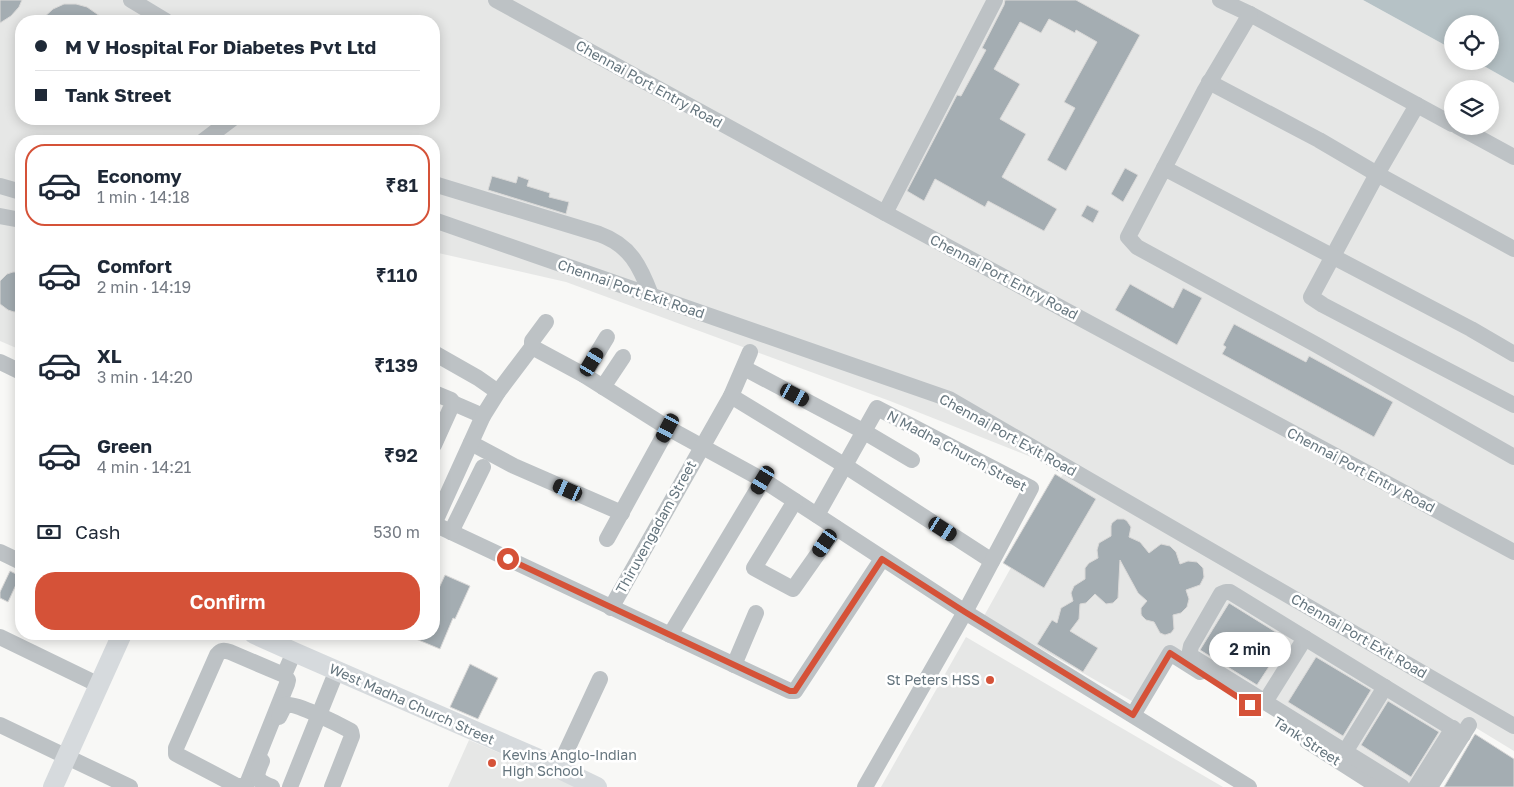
<!DOCTYPE html>
<html lang="en">
<head>
<meta charset="utf-8">
<style>
	:root { --surface:#fff; --page:#f2f2f3; --text:#1f2937; --muted:#747a83; --line:#e0e1e3; --accent:#d55238 }
	body { margin:0; font-family:"Golos Text",sans-serif; background:var(--page); color:var(--text); height:100vh; display:flex; flex-direction:column; font-size:19px; white-space:nowrap }
	* { box-sizing:border-box; margin:0 }
	p { font-size:16px; color:var(--muted) }
	.icon { flex:none; width:28px; height:28px; fill:none; stroke:currentColor; stroke-width:2; stroke-linecap:round; stroke-linejoin:round }
	.map { position:relative; flex:1; overflow:hidden }
	.details { position:absolute; left:15px; top:135px; width:425px; height:505px; display:flex; flex-direction:column; background:var(--surface); border-radius:20px; box-shadow:0 2px 12px #0003 }
	.details>* { flex:none }
	.banner { position:absolute; left:15px; top:15px; width:425px; height:110px; border-radius:20px; box-shadow:0 2px 12px #0003; display:grid; align-content:center; height:110px; padding:0 20px; background:var(--surface) }
	.fabs { position:absolute; left:1444px; top:15px; display:grid; gap:10px }
	.fabs a { display:grid; place-items:center; width:55px; height:55px; border-radius:50%; background:var(--surface); box-shadow:0 2px 12px #0003; font-size:25px }
	.end { position:absolute; width:22px; height:22px; margin:-11px; border:6px solid #d55238; background:#fff; box-shadow:0 0 0 2px #fff }
	.from { border-radius:50% }
	.bubble { position:absolute; height:35px; border-radius:18px; background:var(--surface); box-shadow:0 2px 12px #0003; font-size:16px; font-weight:600; line-height:35px; text-align:center }
	.car { position:absolute; width:15px; height:30px; margin:-15px -8px; border-radius:6px; box-shadow:0 0 4px 1px #0007; background:linear-gradient(#222 24%,#8ab4d8 0 40%,#222 0 76%,#8ab4d8 0 86%,#222 0) }
	.banner b { display:flex; align-items:center; gap:18px; height:48px; font-size:19px }
	.banner b+b { border-top:1px solid var(--line) }
	.banner i { width:12px; height:12px; background:var(--text) }
	ul { padding:9px 0 0; list-style:none }
	li { display:flex; align-items:center; gap:15px; height:82px; margin:0 10px 8px; padding:0 10px; border:2px solid transparent; border-radius:20px }
	li div { flex:1 }
	li b { display:block; font-size:19px }
	li em { font-style:normal; font-weight:600 }
	li.selected { border-color:var(--accent) }
	li>.icon { width:45px; height:45px; stroke-width:1.5 }
	.pay { display:flex; align-items:center; gap:12px; height:55px; padding:0 20px; font-size:19px }
	.pay p { margin-inline-start:auto }
	.cta { display:flex; gap:10px; margin-top:auto; padding:10px 20px }
	.cta a { flex:1; height:58px; border-radius:20px; background:var(--accent); color:#fff; font-size:20px; font-weight:600; line-height:58px; text-align:center }
	.map>svg:first-child { display:block }
	.built { fill:#e6e7e6; fill-rule:evenodd }
	.water { fill:#b6c2c6 }
	.building { fill:#a4adb2; stroke:#dad9d8 }
	.lines { fill:none; stroke-linecap:round; stroke-linejoin:round }
	.minor { stroke:#bdc2c5; stroke-width:16 }
	.major { stroke:#d6dadd; stroke-width:20 }
	.route { stroke:#d55238; stroke-width:6 }
	.poi-dot { fill:#d55238; stroke:#fff; stroke-width:2 }
	.labels { text-anchor:middle; stroke-width:5; stroke-linejoin:round; paint-order:stroke }
	.street-label { font-size:14px; fill:#65757e; stroke:#fff }
	.poi-label { font-size:14px; fill:#65757e; stroke:#fff; text-anchor:end }
</style>
</head>
<body>
<div class="map">
<svg width="1514" height="787" viewBox="0 0 1514 787">
	<rect width="100%" height="100%" fill="#f8f8f6"/>
	<g class="built">
		<path d="M0 0H1363L1452 49V61H1475L1514 83V751L1463 720 1420 787H1394L1171 648 1137 704 984 616 1063 474 1044 462 890 401 566 282 434 252V141H21V350L0 341ZM21 21H434V119H21ZM1452 89H1490V126H1452Z"/>
		<polygon points="966,637 1113,723 1223,787 881,787"/>
		<polygon points="469,740 581,787 448,787"/>
	</g>
	<polygon class="water" points="1363,0 1514,0 1514,83 1475,61 1490,61 1490,24 1452,24 1452,49"/>
	<g class="building">
		<polygon points="0,0 22,0 19,7 11,16 0,23"/>
		<polygon points="1005,0 1076,0 1140,35 1066,171 1047,160 1075,108 1064,102 1097,42 1076,30 1075,33 1049,19 1041,33 1020,22 994,69 1020,84 1000,119 1026,134 1002,177 1057,209 1044,231 988,201 985,207 935,179 924,201 907,191 957,95 961,96 986,50 982,48 1004,5"/>
		<polygon points="64,4 76,4 87,7 107,21 40,21 53,9"/>
		<polygon points="1125,168 1138,175 1123,202 1111,194"/>
		<polygon points="492,176 516,183 518,176 529,180 527,186 550,193 549,197 569,202 566,214 488,190"/>
		<polygon points="1087,205 1099,211 1093,223 1081,216"/>
		<polygon points="13,272 21,272 21,311 14,312 8,310 0,304 0,281 7,274"/>
		<polygon points="1130,284 1173,308 1183,288 1202,298 1177,345 1115,310"/>
		<polygon points="1234,324 1306,362 1309,356 1393,402 1374,437 1222,354 1226,347 1223,345"/>
		<polygon points="1055,474 1096,499 1044,588 1003,563"/>
		<polygon points="1117,519 1124,519 1127,521 1131,527 1129,537 1140,542 1149,553 1161,544 1170,546 1176,552 1180,564 1188,561 1197,562 1203,568 1204,577 1200,585 1186,590 1189,599 1187,607 1181,613 1173,615 1174,629 1171,633 1165,635 1160,633 1154,622 1146,620 1142,616 1141,614 1141,608 1147,601 1138,593 1120,560 1118,598 1113,603 1106,604 1095,594 1086,603 1080,604 1079,619 1070,631 1098,648 1083,672 1037,644 1052,620 1057,623 1061,608 1073,601 1071,593 1074,586 1085,579 1085,568 1089,563 1098,558 1097,550 1099,543 1111,536 1111,526 1112,523"/>
		<polygon points="10,571 20,576 8,602 0,598 0,592"/>
		<polygon points="445,575 470,586 455,619 453,618 440,649 404,634 434,634 434,599"/>
		<polygon points="1229,603 1287,639 1257,685 1200,650"/>
		<polygon points="1316,657 1371,690 1343,736 1288,702"/>
		<polygon points="470,664 498,678 478,719 450,707"/>
		<polygon points="1388,701 1439,732 1411,777 1361,745"/>
		<polygon points="1475,734 1514,759 1514,787 1444,787"/>
	</g>
	<g class="lines">
		<g class="minor">
			<polyline points="131,0 166,21"/>
			<polyline points="496,0 885,213 1514,552"/>
			<polyline points="1220,0 1250,14 1452,124"/>
			<polyline points="1209,82 1319,140 1377,174 1417,105"/>
			<polyline points="1457,126 1514,157"/>
			<polyline points="203,141 232,119"/>
			<polyline points="1164,168 1205,90 1250,14"/>
			<path d="M434 184 599 234C630 245 640 266 651 295"/>
			<polyline points="0,186 21,192"/>
			<polyline points="885,213 995,0"/>
			<polyline points="0,216 21,220"/>
			<polyline points="434,220 949,399 1514,726"/>
			<polyline points="1514,249 1377,174 1311,297 1323,305 1514,405"/>
			<polyline points="532,347 584,375 668,428 763,480 965,612 1249,787"/>
			<polyline points="434,353 478,378 498,392"/>
			<polyline points="1514,354 1471,329 1164,168 1128,237 1137,247 1315,344 1514,457"/>
			<polyline points="0,362 21,372"/>
			<polyline points="744,368 863,431 912,460"/>
			<polyline points="584,375 607,337"/>
			<polyline points="603,387 623,357"/>
			<polyline points="434,393 451,400 453,403 434,445"/>
			<polyline points="731,396 844,465 992,561"/>
			<polyline points="453,403 483,416"/>
			<polyline points="471,443 514,466 622,513"/>
			<polyline points="795,501 754,568 793,589 836,528"/>
			<polyline points="817,515 877,408 1031,488 965,612 865,787"/>
			<polyline points="434,524 790,691 795,691 882,559"/>
			<polyline points="434,524 483,416 498,392 532,347 532,341 546,322"/>
			<polyline points="451,532 483,467"/>
			<polyline points="607,539 668,428"/>
			<polyline points="0,552 21,562"/>
			<polyline points="611,608 731,396 750,352"/>
			<polyline points="670,635 763,480"/>
			<polyline points="0,637 99,685"/>
			<polyline points="734,665 756,613"/>
			<path d="M284 675 230 652C224 650 221 650 217 655L176 748V754L239 787 247 784 287 684 288 680 284 675 294 652"/>
			<polyline points="1265,702 1305,638"/>
			<polyline points="1133,715 1170,653 1200,672"/>
			<path d="M279 717 285 705C295 702 340 725 351 731L352 736 332 787"/>
			<polyline points="0,725 130,787"/>
			<polyline points="1307,741 1379,787"/>
			<polyline points="1345,752 1385,687"/>
			<path d="M262 761C255 777 255 780 272 787"/>
			<polyline points="558,769 600,679"/>
			<polyline points="290,787 337,670"/>
			<polyline points="1402,787 1191,656 1190,651 1191,646 1221,594 1226,592 1230,592 1463,735"/>
			<polyline points="1416,787 1453,728"/>
			<polyline points="1430,787 1469,725"/>
		</g>
		<g class="major">
			<polyline points="254,634 294,652 541,760 597,787"/>
			<polyline points="53,787 122,634"/>
		</g>
	</g>
	<g class="lines">
		<polyline class="route" points="508,559 790,691 795,691 882,559 965,612 1133,715 1170,653 1250,705"/>
	</g>
	<g class="poi-dot">
		<circle cx="990" cy="680" r="5"/>
		<circle cx="492" cy="763" r="5"/>
	</g>
	<g class="labels">
		<g class="street-label">
			<text transform="translate(649 84) rotate(29)" y="5">Chennai Port Entry Road</text>
			<text transform="translate(1004 277) rotate(28)" y="5">Chennai Port Entry Road</text>
			<text transform="translate(631 289) rotate(19)" y="5">Chennai Port Exit Road</text>
			<text transform="translate(1008 435) rotate(29)" y="5">Chennai Port Exit Road</text>
			<text transform="translate(957 451) rotate(28)" y="5">N Madha Church Street</text>
			<text transform="translate(1361 470) rotate(28)" y="5">Chennai Port Entry Road</text>
			<text transform="translate(656 527) rotate(-61)" y="5">Thiruvengadam Street</text>
			<text transform="translate(1359 636) rotate(30)" y="5">Chennai Port Exit Road</text>
			<text transform="translate(412 704) rotate(24)" y="5">West Madha Church Street</text>
			<text transform="translate(1307 741) rotate(33)" y="5">Tank Street</text>
		</g>
		<g class="poi-label">
			<text x="980" y="685">St Peters HSS</text>
			<text x="502" y="760" text-anchor="start">Kevins Anglo-Indian<tspan x="502" dy="16">High School</tspan></text>
		</g>
	</g>
</svg>
<div class="fabs">
<a><svg class="icon" aria-label="locate" viewBox="0 0 24 24"><circle cx="12" cy="12" r="6"/><path d="M12 2v4M12 18v4M2 12h4M18 12h4"/></svg></a>
<a><svg class="icon" aria-label="layers" viewBox="0 0 24 24"><path d="M12 4l9 5-9 5-9-5zM3 14l9 5 9-5"/></svg></a>
</div>
<i class="end from" style="left:508px;top:559px"></i>
<i class="end" style="left:1250px;top:705px"></i>
<div class="bubble" style="left:1209px;top:632px;width:82px">2 min</div>
<i class="car" style="left:592px;top:362px;rotate:31deg"></i>
<i class="car" style="left:795px;top:395px;rotate:118deg"></i>
<i class="car" style="left:668px;top:428px;rotate:208deg"></i>
<i class="car" style="left:763px;top:480px;rotate:211deg"></i>
<i class="car" style="left:568px;top:490px;rotate:294deg"></i>
<i class="car" style="left:943px;top:529px;rotate:123deg"></i>
<i class="car" style="left:825px;top:543px;rotate:215deg"></i>
<div class="banner">
<b><i class="from"></i>M V Hospital For Diabetes Pvt Ltd</b>
<b><i></i>Tank Street</b>
</div>
<section class="details">
<ul>
<li class="selected"><svg class="icon" aria-label="car" viewBox="0 0 24 24"><path d="M5 17H2v-5l4-1 3-4h7l3 4 3 1v5h-3M9 17h6M6 11h13"/><circle cx="7" cy="17" r="2"/><circle cx="17" cy="17" r="2"/></svg><div><b>Economy</b><p>1 min · 14:18</p></div><em>₹81</em></li>
<li><svg class="icon" aria-label="car" viewBox="0 0 24 24"><path d="M5 17H2v-5l4-1 3-4h7l3 4 3 1v5h-3M9 17h6M6 11h13"/><circle cx="7" cy="17" r="2"/><circle cx="17" cy="17" r="2"/></svg><div><b>Comfort</b><p>2 min · 14:19</p></div><em>₹110</em></li>
<li><svg class="icon" aria-label="car" viewBox="0 0 24 24"><path d="M5 17H2v-5l4-1 3-4h7l3 4 3 1v5h-3M9 17h6M6 11h13"/><circle cx="7" cy="17" r="2"/><circle cx="17" cy="17" r="2"/></svg><div><b>XL</b><p>3 min · 14:20</p></div><em>₹139</em></li>
<li><svg class="icon" aria-label="car" viewBox="0 0 24 24"><path d="M5 17H2v-5l4-1 3-4h7l3 4 3 1v5h-3M9 17h6M6 11h13"/><circle cx="7" cy="17" r="2"/><circle cx="17" cy="17" r="2"/></svg><div><b>Green</b><p>4 min · 14:21</p></div><em>₹92</em></li>
</ul>
<div class="pay"><svg class="icon" aria-label="cash" viewBox="0 0 24 24"><path d="M3 7h18v10H3z"/><circle cx="12" cy="12" r="2"/></svg>Cash<p>530 m</p></div>
<div class="cta"><a>Confirm</a></div>
</section>
</div>
</body>
</html>
